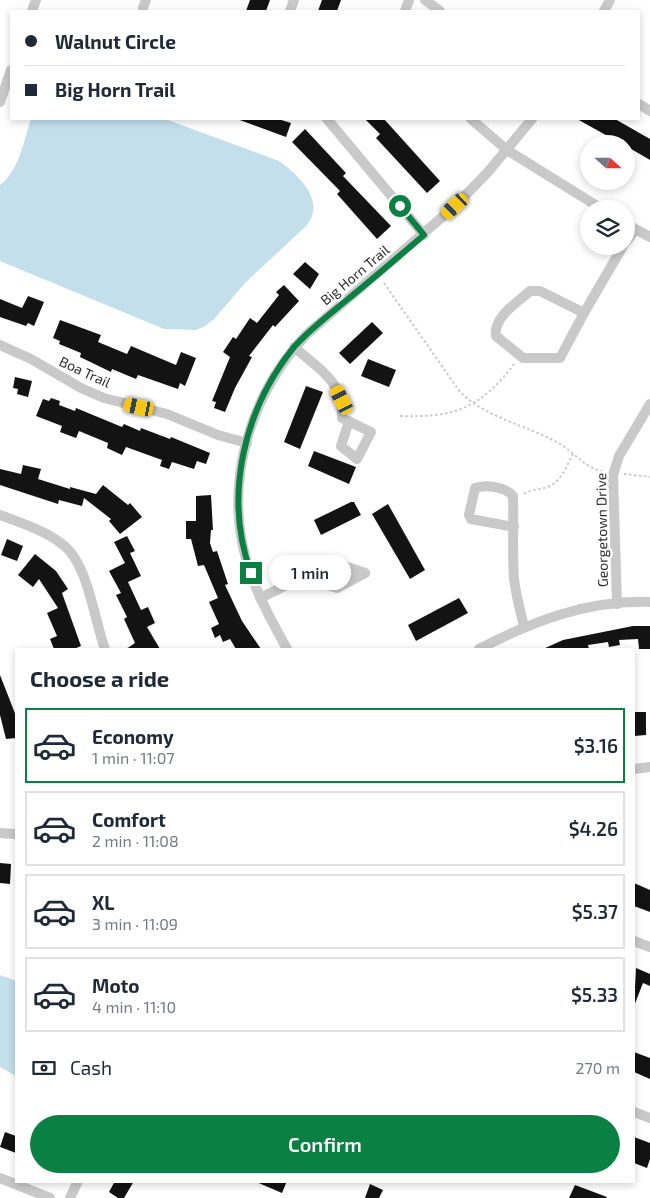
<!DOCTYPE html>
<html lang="en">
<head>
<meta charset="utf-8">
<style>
	:root { --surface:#fff; --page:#f2f2f3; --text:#1f2937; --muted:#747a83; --line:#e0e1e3; --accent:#0b8043 }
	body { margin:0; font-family:"Exo 2",sans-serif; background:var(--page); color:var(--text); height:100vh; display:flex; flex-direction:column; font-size:19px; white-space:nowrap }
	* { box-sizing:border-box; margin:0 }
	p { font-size:16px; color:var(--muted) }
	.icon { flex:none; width:28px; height:28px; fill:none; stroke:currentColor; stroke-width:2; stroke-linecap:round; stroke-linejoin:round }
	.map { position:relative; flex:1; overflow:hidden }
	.sheet { position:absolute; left:15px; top:648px; width:620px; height:535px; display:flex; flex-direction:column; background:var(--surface); border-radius:0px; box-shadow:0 2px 8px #0003 }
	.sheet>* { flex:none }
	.guide { position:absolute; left:10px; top:10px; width:630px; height:110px; border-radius:0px; box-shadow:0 2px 8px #0003; display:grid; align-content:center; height:110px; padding:0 15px; background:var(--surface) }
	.needle { width:32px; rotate:111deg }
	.tools { position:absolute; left:580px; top:135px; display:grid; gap:10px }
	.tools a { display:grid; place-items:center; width:55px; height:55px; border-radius:50%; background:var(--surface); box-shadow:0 2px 8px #0003; font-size:25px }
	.end { position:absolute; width:22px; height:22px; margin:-11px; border:6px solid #0b8043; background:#fff; box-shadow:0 0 0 2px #fff }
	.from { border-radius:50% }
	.bubble { position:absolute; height:35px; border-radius:18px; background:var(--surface); box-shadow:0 2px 8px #0003; font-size:16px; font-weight:600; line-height:35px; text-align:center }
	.car { position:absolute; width:15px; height:30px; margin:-15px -8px; border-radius:6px; box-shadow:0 0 4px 1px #0007; background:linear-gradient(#f5c518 24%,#345 0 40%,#f5c518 0 76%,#345 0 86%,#f5c518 0) }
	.guide b { display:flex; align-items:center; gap:18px; height:48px; font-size:19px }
	.guide b+b { border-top:1px solid var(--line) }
	.guide i { width:12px; height:12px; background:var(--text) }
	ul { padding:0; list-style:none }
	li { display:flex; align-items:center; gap:15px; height:75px; margin:0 10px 8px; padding:0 5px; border:2px solid var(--line); border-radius:0px }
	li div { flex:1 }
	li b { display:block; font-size:19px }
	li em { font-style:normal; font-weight:600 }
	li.active { border-color:var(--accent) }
	li>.icon { width:45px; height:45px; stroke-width:1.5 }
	h2 { padding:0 15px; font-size:22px; line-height:60px }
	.pay { display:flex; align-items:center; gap:12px; height:55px; padding:0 15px; font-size:19px }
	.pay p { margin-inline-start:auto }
	.button { display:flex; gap:10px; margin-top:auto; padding:10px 15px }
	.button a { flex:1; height:58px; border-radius:30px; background:var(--accent); color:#fff; font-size:20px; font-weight:600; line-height:58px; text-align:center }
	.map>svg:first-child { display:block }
	.water { fill:#c3dfec }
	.building { fill:#131313 }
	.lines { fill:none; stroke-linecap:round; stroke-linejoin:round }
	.path { stroke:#c9c9c9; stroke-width:2; stroke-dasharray:2.5 2.5; stroke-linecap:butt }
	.street { stroke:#c9c9c9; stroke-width:10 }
	.route { stroke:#0b8043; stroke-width:6 }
	.labels { text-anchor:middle; stroke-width:5; stroke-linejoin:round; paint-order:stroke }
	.street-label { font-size:14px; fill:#2c2c2c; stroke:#fff }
</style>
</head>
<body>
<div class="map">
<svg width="650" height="1198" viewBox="0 0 650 1198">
	<rect width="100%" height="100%" fill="#fff"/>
	<g class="water">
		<path d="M31 119H165L279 161C299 175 327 202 306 226L246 282 214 319 205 326 196 330 164 329 0 261V185C19 171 24 140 31 119Z"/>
		<polygon points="0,975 16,981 16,1076 0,1067"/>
	</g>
	<g class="building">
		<polygon points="250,0 270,0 266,11 246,11"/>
		<polygon points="322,0 341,0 337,11 318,11"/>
		<polygon points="237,119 278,119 291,123 286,137"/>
		<polygon points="365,119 384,119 440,181 427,193 376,138 380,134"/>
		<polygon points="577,119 615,119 650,139 650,160 626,146 626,144 622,144"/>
		<polygon points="305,129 346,173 343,176 391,226 377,239 337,194 340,191 292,142"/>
		<polygon points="305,262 319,274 310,289 293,274"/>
		<polygon points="284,285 299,301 275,327 273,325 249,356 252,357 235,388 225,412 214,408 216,402 212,401 230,357 223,352 233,337 236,339 250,318 257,323 279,295 276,292"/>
		<polygon points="28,296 44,302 34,326 28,323 26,326 0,317 0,299 22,308"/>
		<polygon points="60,320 101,335 98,342 127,354 131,346 176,365 181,352 196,358 185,386 180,383 178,389 138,375 136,379 112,369 111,372 80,357 81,353 59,344 60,341 53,338"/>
		<polygon points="372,322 383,333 350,364 339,353"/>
		<polygon points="368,359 396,370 389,387 361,376"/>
		<polygon points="15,377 32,381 28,397 17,394 18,389 13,388"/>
		<polygon points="306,386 323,392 300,449 284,442"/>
		<polygon points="51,398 60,401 59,405 75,411 76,408 122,427 124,424 140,431 141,428 170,439 171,437 210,453 206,464 197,461 194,469 172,462 169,469 160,466 162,460 126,447 122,455 107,448 108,443 79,431 76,438 60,432 62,426 36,416 43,399 49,401"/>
		<polygon points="314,451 356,467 349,484 308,466"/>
		<polygon points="23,465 41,469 38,479 70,489 70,487 96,494 103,485 128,505 130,503 142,517 120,534 109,521 111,519 84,498 82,506 59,500 58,504 0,485 0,469 21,474"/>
		<polygon points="211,495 213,530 211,530 210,543 213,552 217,551 228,584 225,585 242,621 261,649 236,649 230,639 223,642 220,635 215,638 211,628 219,624 209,602 218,598 204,565 198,566 191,539 186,539 186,521 196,521 196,496"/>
		<polygon points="351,502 354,502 361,515 321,535 314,520"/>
		<polygon points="388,504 425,570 410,579 372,514"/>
		<polygon points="127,536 135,551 130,553 141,576 128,582 141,610 148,607 155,623 147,627 160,649 126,649 135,643 124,619 127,617 116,595 121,593 109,571 125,563 114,542"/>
		<polygon points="7,539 23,546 17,561 1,555"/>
		<polygon points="35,554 56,571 68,589 62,593 81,646 74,649 54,649 50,639 57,636 47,613 58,608 39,579 33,587 18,575"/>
		<polygon points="459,598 468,613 416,641 408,625"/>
		<polygon points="633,626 650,626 650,649 639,649 638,639 619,640 620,645 609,647 608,642 588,645 589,649 543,649 563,640"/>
		<polygon points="0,675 16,716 16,738 6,739 0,715"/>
		<polygon points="634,712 646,712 646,735 634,736"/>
		<polygon points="0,863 11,864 10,884 0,883"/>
		<polygon points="634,883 650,890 650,912 634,906"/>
		<polygon points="636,968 650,974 650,986 643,983 634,1006"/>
		<polygon points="634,1052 650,1058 650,1079 634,1072"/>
		<polygon points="5,1132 16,1136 16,1153 0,1147"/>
		<polygon points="634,1137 650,1143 650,1159 647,1168 634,1163"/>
		<polygon points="115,1181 134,1181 124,1198 118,1198 109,1192"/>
		<polygon points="254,1181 287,1181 282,1193"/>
		<polygon points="370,1184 383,1190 379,1198 365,1198"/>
		<polygon points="575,1185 607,1197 606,1198 569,1198"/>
	</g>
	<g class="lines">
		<g class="path">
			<path d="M384 283 460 392C488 419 527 425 560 444 575 453 585 468 602 471"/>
			<path d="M400 416C454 418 481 408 514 364"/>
			<polyline points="624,474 650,477"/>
			<path d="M524 494C534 488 542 490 550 486 562 480 567 465 573 454"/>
		</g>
		<g class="street">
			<polyline points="425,0 440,11"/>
			<polyline points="143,8 146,0"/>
			<polyline points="32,11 36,0"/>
			<polyline points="290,11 294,0"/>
			<polyline points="405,11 409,0"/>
			<polyline points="604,11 610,0"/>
			<polyline points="0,102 11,70"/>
			<polyline points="639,104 650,111"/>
			<polyline points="327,119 424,235"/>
			<polyline points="471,119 507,150 602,209"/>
			<polyline points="626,224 650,237"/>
			<polyline points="626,242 635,230"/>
			<path d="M584 313 560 358H523L496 336C493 317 517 303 530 291H540L584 313 623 246"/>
			<polyline points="0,345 31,359 81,388 104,398 167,414 218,435 247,443"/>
			<path d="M294 347C320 370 343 380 342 418L371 432 357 459 341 446 349 421"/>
			<path d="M0 515C21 523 44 530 62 544 88 562 94 620 105 649"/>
			<path d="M514 527 471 519 469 515 475 488C486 484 506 487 513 496 514 524 512 552 514 579 516 595 520 611 524 626"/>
			<polyline points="303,578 337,588 365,573"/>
			<polyline points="260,598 289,584 339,564 365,573"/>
			<polyline points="617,604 613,475 619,456 650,404"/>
			<path d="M287 649C271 620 255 591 246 559 224 479 251 393 307 334L455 206 488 172 532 119"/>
			<path d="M479 649C533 621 588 600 650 602"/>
			<polyline points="634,769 650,767"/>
			<polyline points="0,833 16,834"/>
			<polyline points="634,941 650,947"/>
			<polyline points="634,1112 650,1118"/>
			<polyline points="0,1178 50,1198"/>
			<polyline points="70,1198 78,1181"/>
		</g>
	</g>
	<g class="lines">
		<path class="route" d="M251 573C223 496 244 409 294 347 310 329 330 314 348 299 374 278 399 256 424 235L400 206"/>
	</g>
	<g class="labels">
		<g class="street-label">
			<text transform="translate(355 275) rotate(-40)" y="5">Big Horn Trail</text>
			<text transform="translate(85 372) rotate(25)" y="5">Boa Trail</text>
			<text transform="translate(602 530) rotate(-91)" y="5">Georgetown Drive</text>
		</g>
	</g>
</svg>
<div class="tools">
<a><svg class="needle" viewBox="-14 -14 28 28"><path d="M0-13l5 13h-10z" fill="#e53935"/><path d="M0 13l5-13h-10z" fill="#747a83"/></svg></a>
<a><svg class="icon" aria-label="layers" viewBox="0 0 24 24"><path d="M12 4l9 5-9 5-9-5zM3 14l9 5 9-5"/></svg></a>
</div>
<i class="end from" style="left:400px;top:206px"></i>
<i class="end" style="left:251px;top:573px"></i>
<div class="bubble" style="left:269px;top:555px;width:82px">1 min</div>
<i class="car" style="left:455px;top:206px;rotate:227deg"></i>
<i class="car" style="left:342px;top:400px;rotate:333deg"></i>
<i class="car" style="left:139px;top:407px;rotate:282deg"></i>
<div class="guide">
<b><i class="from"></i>Walnut Circle</b>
<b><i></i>Big Horn Trail</b>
</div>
<section class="sheet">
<h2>Choose a ride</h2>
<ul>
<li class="active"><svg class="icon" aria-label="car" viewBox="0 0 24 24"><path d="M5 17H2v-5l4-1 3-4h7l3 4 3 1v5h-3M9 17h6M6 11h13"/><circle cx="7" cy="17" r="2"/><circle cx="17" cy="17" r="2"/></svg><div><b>Economy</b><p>1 min · 11:07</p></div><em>$3.16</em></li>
<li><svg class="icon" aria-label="car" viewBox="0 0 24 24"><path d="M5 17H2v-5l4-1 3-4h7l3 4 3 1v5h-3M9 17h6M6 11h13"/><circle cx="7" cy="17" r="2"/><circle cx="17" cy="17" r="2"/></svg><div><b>Comfort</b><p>2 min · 11:08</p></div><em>$4.26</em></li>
<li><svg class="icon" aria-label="car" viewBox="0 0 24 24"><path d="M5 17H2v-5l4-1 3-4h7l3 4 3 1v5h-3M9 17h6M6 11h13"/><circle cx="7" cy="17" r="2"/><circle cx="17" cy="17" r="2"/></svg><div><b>XL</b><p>3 min · 11:09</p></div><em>$5.37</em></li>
<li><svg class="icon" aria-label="car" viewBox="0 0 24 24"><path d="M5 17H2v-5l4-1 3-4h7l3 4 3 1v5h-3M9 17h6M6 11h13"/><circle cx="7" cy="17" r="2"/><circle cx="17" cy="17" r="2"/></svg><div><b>Moto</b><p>4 min · 11:10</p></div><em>$5.33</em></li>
</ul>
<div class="pay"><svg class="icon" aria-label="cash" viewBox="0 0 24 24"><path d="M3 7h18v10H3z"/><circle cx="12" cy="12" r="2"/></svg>Cash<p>270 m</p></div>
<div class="button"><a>Confirm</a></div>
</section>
</div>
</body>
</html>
